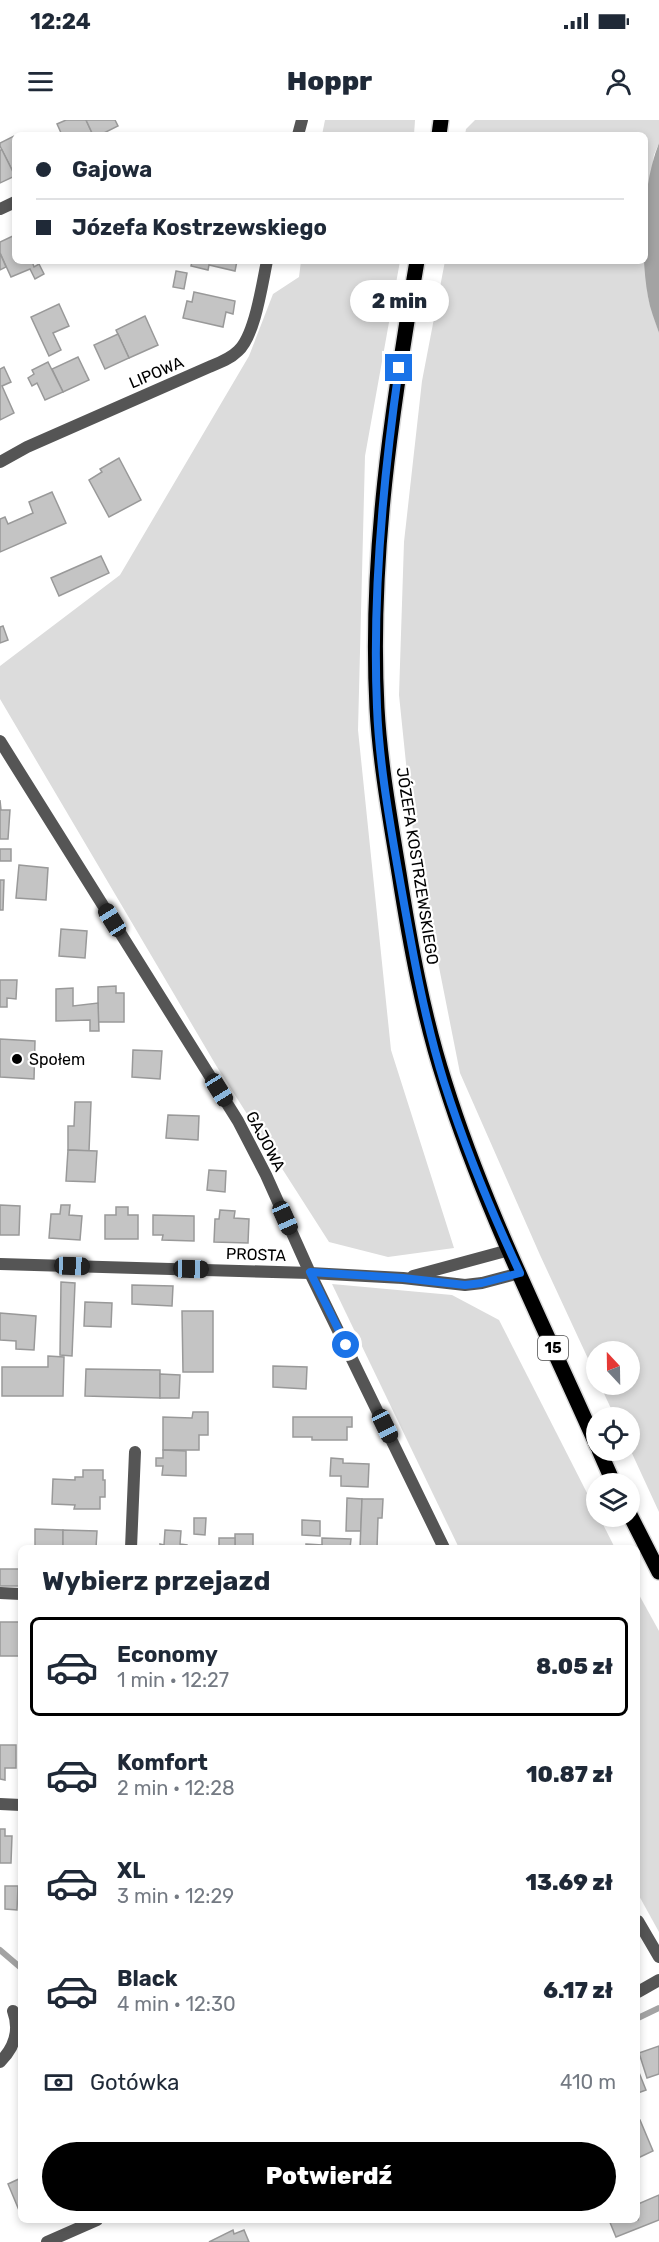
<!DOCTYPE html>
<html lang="pl">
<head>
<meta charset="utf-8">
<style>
	:root { --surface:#fff; --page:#f2f2f3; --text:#1f2937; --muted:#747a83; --line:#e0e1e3; --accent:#000 }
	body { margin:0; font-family:Rubik,sans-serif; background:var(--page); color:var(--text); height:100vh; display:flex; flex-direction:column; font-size:22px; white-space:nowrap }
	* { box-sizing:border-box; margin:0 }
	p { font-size:20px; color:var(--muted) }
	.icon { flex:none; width:33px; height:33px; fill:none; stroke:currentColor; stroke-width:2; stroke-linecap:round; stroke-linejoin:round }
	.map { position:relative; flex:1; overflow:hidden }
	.drawer { position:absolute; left:18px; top:1425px; width:622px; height:678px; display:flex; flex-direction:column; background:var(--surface); border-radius:9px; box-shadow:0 3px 9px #0003 }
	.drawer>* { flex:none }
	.banner { position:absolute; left:12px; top:12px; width:636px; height:132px; border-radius:9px; box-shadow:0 3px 9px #0003; display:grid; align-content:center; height:132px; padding:0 24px; background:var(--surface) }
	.needle { width:39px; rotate:338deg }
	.buttons { position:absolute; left:586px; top:1221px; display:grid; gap:12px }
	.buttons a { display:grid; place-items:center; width:54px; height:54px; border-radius:50%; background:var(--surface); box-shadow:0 3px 9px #0003; font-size:30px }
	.end { position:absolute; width:27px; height:27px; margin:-14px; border:8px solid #1a73e8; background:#fff; box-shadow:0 0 0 3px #fff }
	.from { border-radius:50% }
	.bubble { position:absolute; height:42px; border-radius:21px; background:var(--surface); box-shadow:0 3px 9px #0003; font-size:20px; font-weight:800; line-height:42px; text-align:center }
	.car { position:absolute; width:18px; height:36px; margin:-18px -9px; border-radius:8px; box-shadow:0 0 4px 2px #0007; background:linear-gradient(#222 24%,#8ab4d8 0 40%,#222 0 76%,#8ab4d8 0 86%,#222 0) }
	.banner b { display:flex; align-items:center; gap:21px; height:57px; font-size:22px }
	.banner b+b { border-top:2px solid var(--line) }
	.banner i { width:15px; height:15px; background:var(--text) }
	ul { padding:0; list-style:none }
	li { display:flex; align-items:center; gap:18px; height:99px; margin:0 12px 9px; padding:0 12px; border:3px solid transparent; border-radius:9px }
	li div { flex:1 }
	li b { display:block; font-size:22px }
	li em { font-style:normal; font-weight:800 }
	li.current { border-color:var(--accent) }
	li>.icon { width:54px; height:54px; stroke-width:1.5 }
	h2 { padding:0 24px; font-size:27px; line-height:72px }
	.pay { display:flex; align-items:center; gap:15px; height:66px; padding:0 24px; font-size:22px }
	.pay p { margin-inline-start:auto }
	.action { display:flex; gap:12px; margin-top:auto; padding:12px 24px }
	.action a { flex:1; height:69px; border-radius:36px; background:var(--accent); color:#fff; font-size:24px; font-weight:800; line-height:69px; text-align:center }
	.status { display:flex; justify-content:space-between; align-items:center; height:42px; padding:0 30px; background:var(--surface); direction:ltr }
	.status svg { height:16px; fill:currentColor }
	header { display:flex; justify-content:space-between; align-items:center; height:78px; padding:0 24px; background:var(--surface); font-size:27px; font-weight:800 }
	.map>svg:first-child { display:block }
	.green { fill:#dcdcdc }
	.water { fill:#a3a3a3 }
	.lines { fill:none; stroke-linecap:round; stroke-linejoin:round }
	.stream { stroke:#a3a3a3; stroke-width:6 }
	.building { fill:#c4c4c4; stroke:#999; stroke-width:1.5 }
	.primary-casing { stroke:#dbdbdb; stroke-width:18 }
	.minor { stroke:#555; stroke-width:12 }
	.primary { stroke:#000; stroke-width:15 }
	.route { stroke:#1a73e8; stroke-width:8 }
	.poi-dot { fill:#000; stroke:#fff; stroke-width:2 }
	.labels { text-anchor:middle; stroke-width:4.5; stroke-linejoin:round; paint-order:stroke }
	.shield { fill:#fff; stroke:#4c4c4c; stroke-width:1.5 }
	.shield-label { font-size:15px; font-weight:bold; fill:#000 }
	.street-label { font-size:16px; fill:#000; stroke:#fff }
	.poi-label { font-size:16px; fill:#000; stroke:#fff; text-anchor:start }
</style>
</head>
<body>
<div class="status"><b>12:24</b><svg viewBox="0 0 49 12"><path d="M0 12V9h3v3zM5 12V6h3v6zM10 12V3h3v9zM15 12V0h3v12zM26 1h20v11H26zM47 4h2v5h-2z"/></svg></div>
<header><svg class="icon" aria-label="menu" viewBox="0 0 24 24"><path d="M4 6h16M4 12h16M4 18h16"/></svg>Hoppr<svg class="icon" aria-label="person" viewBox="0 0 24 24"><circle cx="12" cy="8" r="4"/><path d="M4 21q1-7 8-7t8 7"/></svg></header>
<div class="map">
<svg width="659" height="2122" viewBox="0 0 659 2122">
	<rect width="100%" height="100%" fill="#fff"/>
	<g class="green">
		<polygon points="325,0 415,0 414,15 322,15"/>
		<polygon points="475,0 659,0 659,23 654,35 645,102 645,15 465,15 466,9"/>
		<polygon points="645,139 648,177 659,213 659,1392 630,1329 630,1298 615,1297 600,1265 630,1264 630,1232 597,1232 597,1258 540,1135 460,953 414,721 399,575 404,422 422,261 445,141 645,141"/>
		<polygon points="301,141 400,141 365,336 358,610 391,930 454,1128 388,1137 329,1122 217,947 0,579 0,546 120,455 249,236 273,174 299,157"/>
		<polygon points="332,1164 452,1175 499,1200 615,1428 459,1428"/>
		<polygon points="638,1473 659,1511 659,1812 638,1774"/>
	</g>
	<path class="water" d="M659 23V213C655 201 650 189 648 177 640 132 642 65 659 23Z"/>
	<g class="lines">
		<g class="stream">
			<polyline points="0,1830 21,1848"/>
			<polyline points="638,1898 659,1888"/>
		</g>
	</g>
	<g class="building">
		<polygon points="66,0 86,0 93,15 62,15 57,4"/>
		<polygon points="86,0 115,0 118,6 100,15 93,15"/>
		<polygon points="14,16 15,20 15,56 0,26 0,23"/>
		<polygon points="0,30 2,30 15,56 0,63"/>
		<polygon points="15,115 15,141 32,141 34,147 39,144 44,154 35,159 30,149 11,157 0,133 0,122"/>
		<polygon points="0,133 6,147 0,150"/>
		<polygon points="192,141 237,141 235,151 209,145 208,150 191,146"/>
		<polygon points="176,151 187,153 184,169 173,167"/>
		<polygon points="194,172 235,181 233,194 226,192 223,207 183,198 187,181 192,182"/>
		<polygon points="59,184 69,206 53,213 61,230 49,236 31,197"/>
		<polygon points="145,196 158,225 129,238 116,210"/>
		<polygon points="118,214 129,238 105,249 94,225"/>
		<polygon points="78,237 89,260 63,272 52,249"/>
		<polygon points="48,242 63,272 45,280 37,263 32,266 28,258 34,254 32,250"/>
		<polygon points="4,247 11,262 2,266 14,293 0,300 0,249"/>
		<polygon points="119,338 141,380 109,397 89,360 102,352 100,349"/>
		<polygon points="52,372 66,403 0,432 0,399 5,397 8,404 33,393 29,382"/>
		<polygon points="101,436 109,453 59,476 51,458"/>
		<polygon points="3,506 8,520 0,523 0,507"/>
		<polygon points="0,680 1,690 10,690 8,719 0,719"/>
		<rect x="0" y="729" width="11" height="12"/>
		<polygon points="19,745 48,748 46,780 16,778"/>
		<polygon points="0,760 4,760 3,790 0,790"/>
		<polygon points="61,809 87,811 85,838 59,836"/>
		<polygon points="0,860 17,860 16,879 7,878 7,887 0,887"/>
		<polygon points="116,866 116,873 124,873 124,902 98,902 98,867"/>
		<polygon points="73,868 73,886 98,883 99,911 90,911 90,900 56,901 56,869"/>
		<polygon points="0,919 35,921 34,959 0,957"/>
		<polygon points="133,930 162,931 160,959 132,957"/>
		<polygon points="75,982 91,982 89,1031 68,1030 68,1006 74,1006"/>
		<polygon points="168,995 199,996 198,1020 166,1018"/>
		<polygon points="68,1030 97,1031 95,1062 66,1061"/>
		<polygon points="209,1050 226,1051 225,1072 207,1070"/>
		<polygon points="0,1085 20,1086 19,1115 0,1115"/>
		<polygon points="61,1085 70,1085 69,1095 82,1096 80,1120 49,1118 51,1094 60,1094"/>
		<polygon points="116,1087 128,1087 128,1095 138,1095 138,1119 105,1119 105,1095 116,1095"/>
		<polygon points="220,1090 235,1091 234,1098 249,1099 248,1123 214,1122 215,1099 219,1099"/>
		<polygon points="153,1095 194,1096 194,1121 162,1120 163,1115 153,1115"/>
		<polygon points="61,1162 75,1163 72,1236 60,1235"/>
		<polygon points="132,1165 173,1166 172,1186 132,1184"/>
		<polygon points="85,1182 112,1183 111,1207 84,1206"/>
		<polygon points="182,1191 213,1191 213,1252 183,1252"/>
		<polygon points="0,1193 36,1196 34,1230 16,1229 16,1221 0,1220"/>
		<polygon points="48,1236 64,1237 63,1276 2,1276 2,1247 48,1247"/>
		<polygon points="273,1246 307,1247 306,1269 273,1267"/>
		<polygon points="86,1249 160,1250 160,1278 85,1276"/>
		<polygon points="160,1254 180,1255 179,1278 160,1278"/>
		<polygon points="193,1292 208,1292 208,1315 199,1315 199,1330 163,1330 163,1297 192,1298"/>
		<polygon points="293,1297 352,1297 352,1307 347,1307 347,1320 312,1320 312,1317 293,1317"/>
		<polygon points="163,1330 186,1331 186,1356 162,1355 163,1346 156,1346 156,1338 163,1338"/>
		<polygon points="331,1338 343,1339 343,1343 369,1344 368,1367 341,1366 341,1356 330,1356"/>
		<polygon points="83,1350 103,1350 103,1360 105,1360 105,1377 100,1377 100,1389 74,1389 75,1385 52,1384 53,1359 75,1360 75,1357 83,1357"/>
		<polygon points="347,1378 362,1379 361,1411 346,1411"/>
		<polygon points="362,1379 383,1379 382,1398 378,1398 377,1428 360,1428"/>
		<polygon points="194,1398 206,1398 205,1415 194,1414"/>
		<polygon points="302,1400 320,1401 320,1416 302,1415"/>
		<polygon points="35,1409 63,1410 63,1427 35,1426"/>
		<polygon points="63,1410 97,1411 96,1428 63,1428"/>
		<polygon points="165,1410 181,1411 180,1424 187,1425 187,1428 160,1428 160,1424 164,1425"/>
		<rect x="235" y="1414" width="18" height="14"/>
		<polygon points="219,1418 235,1418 235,1428 213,1428 219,1427"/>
		<polygon points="322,1418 351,1419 350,1428 322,1428"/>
		<polygon points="306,1424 322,1425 322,1428 306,1428"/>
		<rect x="0" y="1449" width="21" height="17"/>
		<rect x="0" y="1502" width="21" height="34"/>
		<polygon points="0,1625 16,1625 16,1648 5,1648 5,1660 0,1659"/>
		<polygon points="0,1709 5,1709 5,1716 12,1716 11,1743 0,1743"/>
		<polygon points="5,1766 18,1766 17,1790 5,1789"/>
		<polygon points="659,1926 659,1954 647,1958 639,1933"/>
		<polygon points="638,1950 646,1970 638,1973"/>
		<polygon points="640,2000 653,2031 638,2038 638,2001"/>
		<polygon points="21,2058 21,2095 8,2064"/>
		<polygon points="659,2075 659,2100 616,2117 609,2100 638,2100 638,2084"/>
		<polygon points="233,2110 234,2114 244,2110 249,2122 209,2122"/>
	</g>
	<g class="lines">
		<g class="primary-casing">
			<g id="primary">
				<polyline points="439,15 441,0"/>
				<path d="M417 141C392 288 369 438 377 588 380 643 390 698 399 753 410 823 423 895 445 963 484 1088 544 1206 597 1326"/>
				<polyline points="599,1330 614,1364"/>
				<polyline points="630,1395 659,1452"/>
			</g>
		</g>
		<g class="minor">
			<polyline points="298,15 302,0"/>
			<polyline points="0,89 15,82"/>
			<path d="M0 342 27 327 209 247C219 243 230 239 238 231 255 216 262 164 267 141"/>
			<polyline points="0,621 238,1001 266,1055 310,1153 444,1428"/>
			<polyline points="0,1144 310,1153 403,1158 465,1165 482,1163 520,1153"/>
			<polyline points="413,1156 509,1130"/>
			<polyline points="131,1428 135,1332"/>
			<polyline points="0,1473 21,1474"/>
			<polyline points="0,1684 21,1685"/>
			<polyline points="638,1801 659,1837"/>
			<polyline points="638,1872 659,1860"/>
			<path d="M0 1942C15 1927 20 1910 13 1891"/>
			<polyline points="47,2122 97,2100"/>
		</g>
		<use href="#primary" class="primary"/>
	</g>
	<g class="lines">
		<path class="route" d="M346 1225 310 1152 403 1158 465 1165 482 1163 520 1153C491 1091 465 1028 444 962 422 891 410 817 397 744 388 692 379 639 377 587 372 474 383 359 399 248"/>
	</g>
	<circle class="poi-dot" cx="17" cy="939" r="6"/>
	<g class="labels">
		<rect class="shield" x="538" y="1216" width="30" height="24" rx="4.5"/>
		<g class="shield-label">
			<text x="553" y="1233">15</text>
		</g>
		<g class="street-label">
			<text transform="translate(156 252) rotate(-23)" y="6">LIPOWA</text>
			<text transform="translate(418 746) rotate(81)" y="6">JÓZEFA KOSTRZEWSKIEGO</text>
			<text transform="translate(266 1021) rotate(62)" y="6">GAJOWA</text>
			<text transform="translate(256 1134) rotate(2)" y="6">PROSTA</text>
		</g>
		<g class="poi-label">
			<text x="29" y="945">Społem</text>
		</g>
	</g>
</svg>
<div class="buttons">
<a><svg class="needle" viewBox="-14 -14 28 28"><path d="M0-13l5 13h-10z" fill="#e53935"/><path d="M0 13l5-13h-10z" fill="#747a83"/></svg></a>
<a><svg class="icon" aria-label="locate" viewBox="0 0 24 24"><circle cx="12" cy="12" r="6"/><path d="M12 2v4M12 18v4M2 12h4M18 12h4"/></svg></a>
<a><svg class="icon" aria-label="layers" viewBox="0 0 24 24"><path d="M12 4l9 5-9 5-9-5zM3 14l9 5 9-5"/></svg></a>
</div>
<i class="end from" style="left:346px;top:1225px"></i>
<i class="end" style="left:399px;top:248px"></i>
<div class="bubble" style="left:350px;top:160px;width:99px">2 min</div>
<i class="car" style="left:112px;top:800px;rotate:328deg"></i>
<i class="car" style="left:219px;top:970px;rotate:148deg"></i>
<i class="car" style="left:285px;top:1098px;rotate:156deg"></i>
<i class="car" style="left:72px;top:1146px;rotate:92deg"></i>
<i class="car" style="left:191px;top:1149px;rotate:91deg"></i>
<i class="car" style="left:385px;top:1306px;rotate:154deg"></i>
<div class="banner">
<b><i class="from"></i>Gajowa</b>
<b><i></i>Józefa Kostrzewskiego</b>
</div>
<section class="drawer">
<h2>Wybierz przejazd</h2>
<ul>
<li class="current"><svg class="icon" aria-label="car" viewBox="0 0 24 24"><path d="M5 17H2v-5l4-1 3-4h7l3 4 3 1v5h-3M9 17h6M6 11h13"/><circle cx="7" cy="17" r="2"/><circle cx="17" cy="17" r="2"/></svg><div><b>Economy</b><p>1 min · 12:27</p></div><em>8.05 zł</em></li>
<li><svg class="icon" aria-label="car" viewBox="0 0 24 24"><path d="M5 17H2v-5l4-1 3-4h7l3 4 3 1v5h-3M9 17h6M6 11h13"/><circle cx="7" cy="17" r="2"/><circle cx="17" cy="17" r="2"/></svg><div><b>Komfort</b><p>2 min · 12:28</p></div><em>10.87 zł</em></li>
<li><svg class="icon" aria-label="car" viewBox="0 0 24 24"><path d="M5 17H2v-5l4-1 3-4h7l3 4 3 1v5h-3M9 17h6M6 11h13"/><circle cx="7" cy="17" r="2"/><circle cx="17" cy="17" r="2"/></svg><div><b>XL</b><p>3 min · 12:29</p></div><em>13.69 zł</em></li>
<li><svg class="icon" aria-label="car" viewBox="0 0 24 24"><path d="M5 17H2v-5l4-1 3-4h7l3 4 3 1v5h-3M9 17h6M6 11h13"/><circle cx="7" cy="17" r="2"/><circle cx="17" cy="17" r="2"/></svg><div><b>Black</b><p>4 min · 12:30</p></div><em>6.17 zł</em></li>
</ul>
<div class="pay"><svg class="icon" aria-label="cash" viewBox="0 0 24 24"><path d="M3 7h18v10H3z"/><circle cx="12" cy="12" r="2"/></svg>Gotówka<p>410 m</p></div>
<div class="action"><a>Potwierdź</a></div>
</section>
</div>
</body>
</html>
